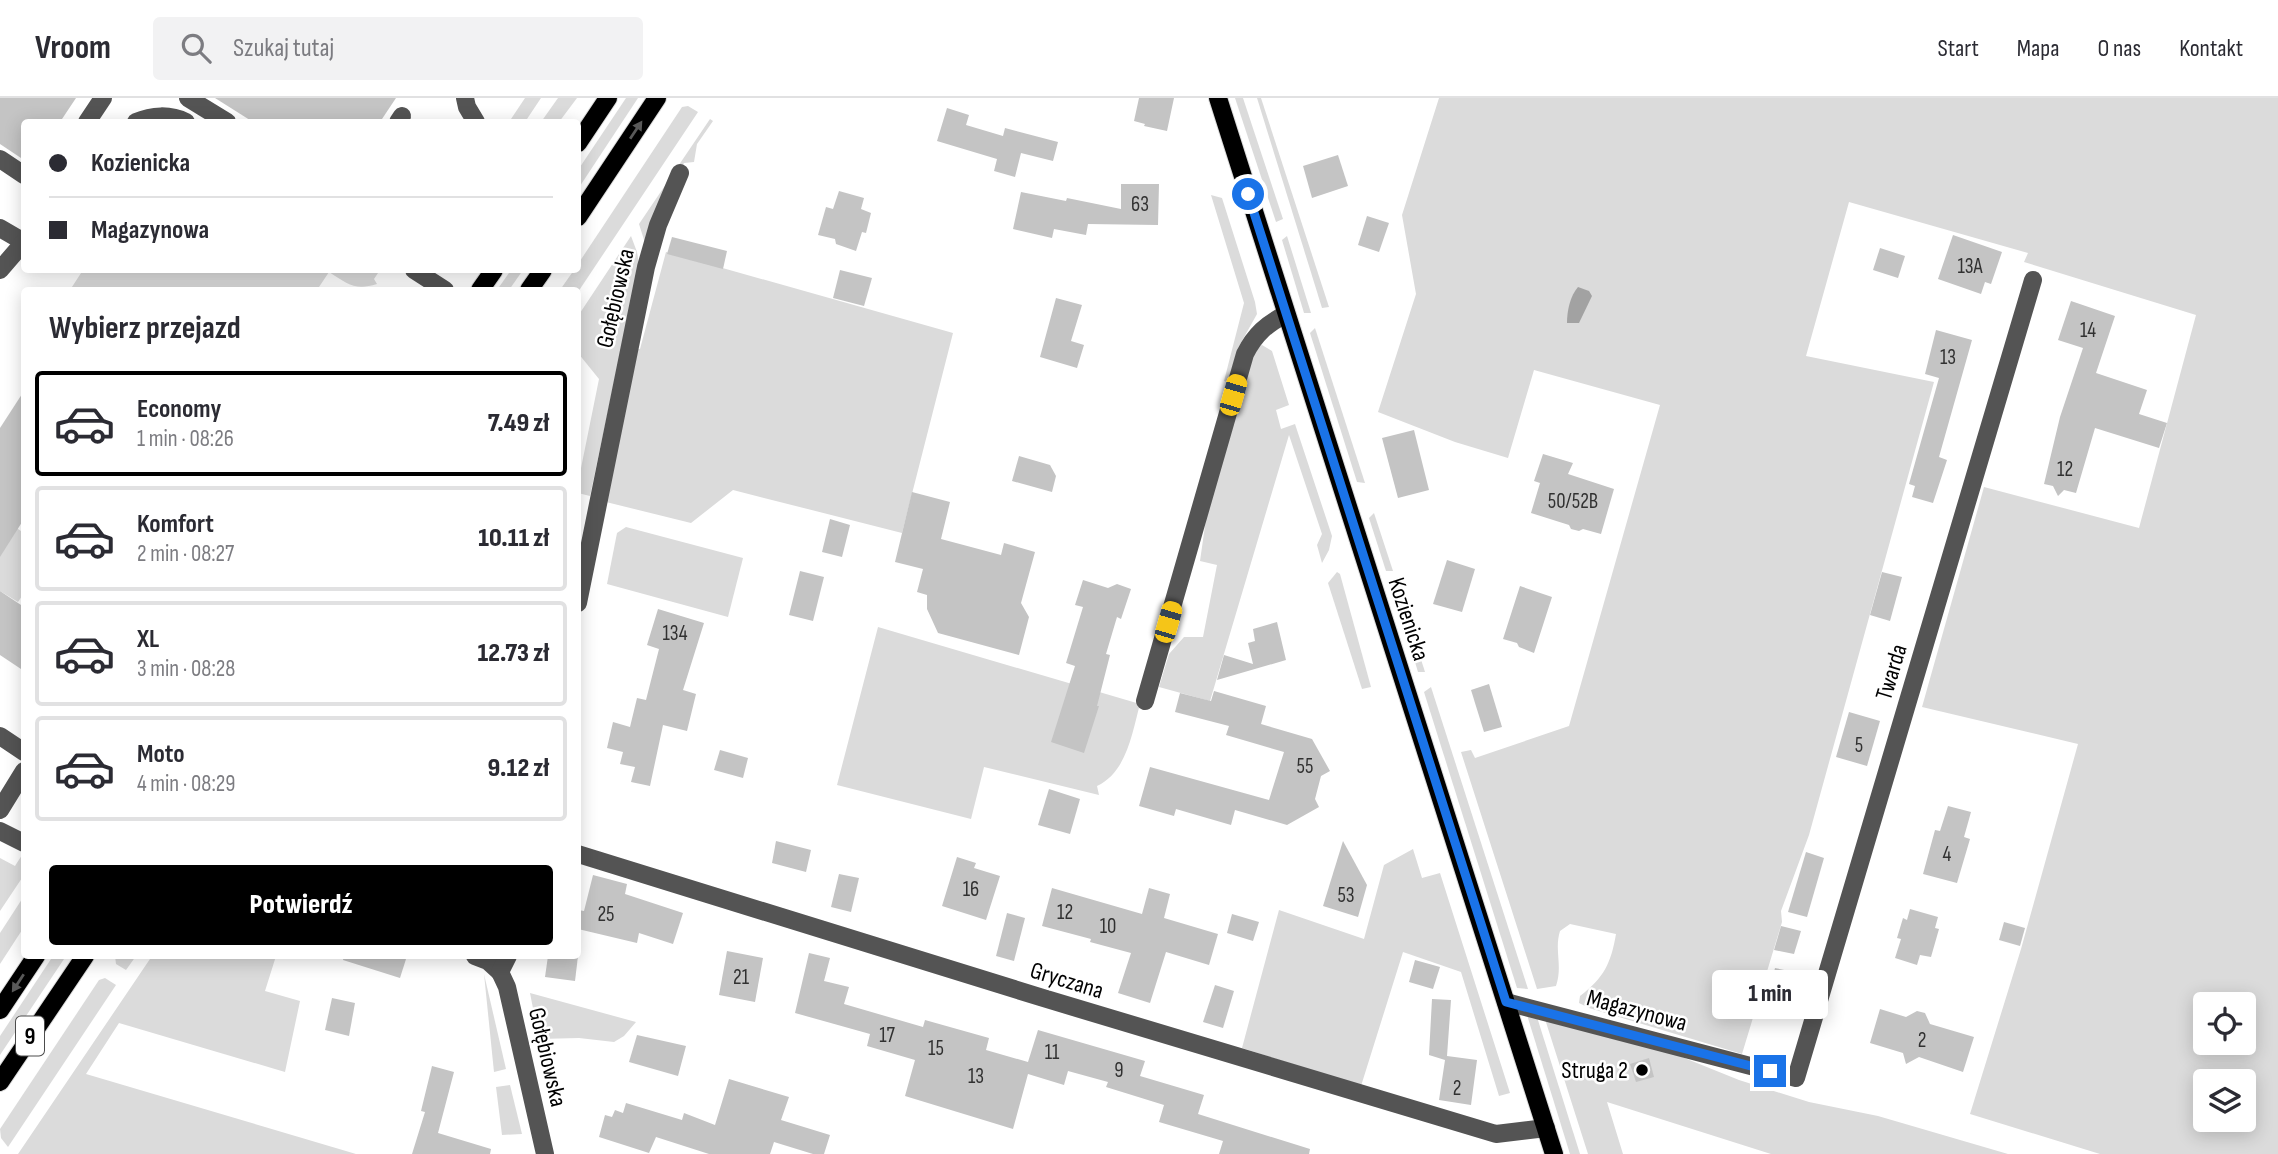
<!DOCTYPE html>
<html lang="pl">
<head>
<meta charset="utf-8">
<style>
	:root { --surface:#fff; --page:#f2f2f3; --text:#2b2b33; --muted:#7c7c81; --line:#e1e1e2; --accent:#000 }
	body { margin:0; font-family:"Sofia Sans Condensed",sans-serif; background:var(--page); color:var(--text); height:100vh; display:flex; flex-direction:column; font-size:26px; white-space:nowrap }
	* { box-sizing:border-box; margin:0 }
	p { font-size:23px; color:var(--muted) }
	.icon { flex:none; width:38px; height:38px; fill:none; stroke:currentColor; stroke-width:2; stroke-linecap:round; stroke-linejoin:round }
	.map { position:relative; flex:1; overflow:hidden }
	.panel { position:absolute; left:21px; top:189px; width:560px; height:672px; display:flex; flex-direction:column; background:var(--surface); border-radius:7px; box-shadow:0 4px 18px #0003 }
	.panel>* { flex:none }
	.top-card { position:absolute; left:21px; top:21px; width:560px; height:154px; border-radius:7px; box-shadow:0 4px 18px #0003; display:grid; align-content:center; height:154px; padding:0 28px; background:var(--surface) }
	.fabs { position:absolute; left:2193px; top:894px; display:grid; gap:14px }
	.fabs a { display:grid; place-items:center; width:63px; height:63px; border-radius:7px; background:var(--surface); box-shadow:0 4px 18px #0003; font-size:35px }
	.end { position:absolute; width:32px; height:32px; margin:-16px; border:9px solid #1a73e8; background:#fff; box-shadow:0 0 0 4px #fff }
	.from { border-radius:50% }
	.bubble { position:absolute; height:49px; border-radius:7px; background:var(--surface); box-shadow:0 4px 18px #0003; font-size:23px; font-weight:800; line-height:49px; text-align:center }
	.car { position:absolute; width:21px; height:42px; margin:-21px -10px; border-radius:9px; box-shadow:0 0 5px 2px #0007; background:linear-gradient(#f5c518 24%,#345 0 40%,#f5c518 0 76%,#345 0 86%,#f5c518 0) }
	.top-card b { display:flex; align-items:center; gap:24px; height:66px; font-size:26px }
	.top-card b+b { border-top:2px solid var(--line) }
	.top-card i { width:18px; height:18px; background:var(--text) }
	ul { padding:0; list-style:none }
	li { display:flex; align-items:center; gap:21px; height:105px; margin:0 14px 10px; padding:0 14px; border:4px solid var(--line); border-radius:7px }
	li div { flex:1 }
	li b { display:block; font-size:26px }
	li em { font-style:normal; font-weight:800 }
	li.current { border-color:var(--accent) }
	li>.icon { width:63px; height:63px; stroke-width:1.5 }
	h2 { padding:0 28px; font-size:32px; line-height:84px }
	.button { display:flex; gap:14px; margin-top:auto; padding:14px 28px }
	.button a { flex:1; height:80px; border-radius:7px; background:var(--accent); color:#fff; font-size:28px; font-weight:800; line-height:80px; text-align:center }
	header { display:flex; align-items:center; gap:42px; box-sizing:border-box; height:98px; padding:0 35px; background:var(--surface); border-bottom:2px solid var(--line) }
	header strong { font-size:33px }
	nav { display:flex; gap:38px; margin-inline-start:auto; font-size:24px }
	.search { width:490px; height:63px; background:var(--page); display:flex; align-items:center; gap:18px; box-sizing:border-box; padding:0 24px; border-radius:7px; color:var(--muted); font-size:26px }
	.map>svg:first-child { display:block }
	.green { fill:#dbdbdb; fill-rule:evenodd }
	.water { fill:#a2a2a2 }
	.building { fill:#c4c4c4 }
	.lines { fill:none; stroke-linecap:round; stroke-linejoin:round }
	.major-casing { stroke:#dbdbdb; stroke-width:20 }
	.minor { stroke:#545454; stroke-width:18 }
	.major { stroke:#000; stroke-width:18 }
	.oneway { fill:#595959 }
	.route { stroke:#1a73e8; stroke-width:9 }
	.poi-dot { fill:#000; stroke:#fff; stroke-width:2.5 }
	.labels { text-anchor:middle; stroke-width:5; stroke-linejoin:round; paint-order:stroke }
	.number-label { font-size:21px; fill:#313131 }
	.shield { fill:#fff; stroke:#4c4c4c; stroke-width:2 }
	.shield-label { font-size:23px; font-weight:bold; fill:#000 }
	.street-label { font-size:24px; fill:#000; stroke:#fff }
	.poi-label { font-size:24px; fill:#000; stroke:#fff; text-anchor:end }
</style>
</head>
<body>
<header>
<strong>Vroom</strong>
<div class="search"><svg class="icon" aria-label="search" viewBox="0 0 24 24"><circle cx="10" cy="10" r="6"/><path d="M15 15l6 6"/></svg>Szukaj tutaj</div>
<nav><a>Start</a><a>Mapa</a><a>O nas</a><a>Kontakt</a></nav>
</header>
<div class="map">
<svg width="2278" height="1056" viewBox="0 0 2278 1056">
	<rect width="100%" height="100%" fill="#fff"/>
	<g class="green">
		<polygon points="525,0 541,0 525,24 509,24"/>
		<polygon points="558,0 577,0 559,24 541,24"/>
		<polygon points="626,0 638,0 578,91 578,72"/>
		<polygon points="1235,0 1243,0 1283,121 1276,124"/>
		<polygon points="1257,0 1261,0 1329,209 1322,210"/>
		<path d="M1439 0H2278V1056H2100L1970 1016 2021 851 2078 646 1922 609 1984 389 2139 430 2196 217 2024 164 2028 155 1849 104 1806 258 1934 284 1809 737 1781 813 1782 824 1742 956 1589 910 1579 905 1580 898C1604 880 1611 865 1616 836L1570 826 1560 833C1554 852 1563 868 1556 888L1537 891 1461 654 1471 652 1475 660 1569 628 1660 307 1534 272 1508 360 1455 344 1378 314 1416 196 1402 117ZM2205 906H2244V945H2205ZM2205 984H2244V1022H2205Z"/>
		<polygon points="688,8 698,14 578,194 560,192 574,172 578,172 578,166 682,9"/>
		<polygon points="710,21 713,23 697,46 694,64 684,65 658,108 645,145 639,126"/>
		<polygon points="1211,97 1222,100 1255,204 1257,216 1238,250 1228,284 1224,283 1244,205"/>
		<polygon points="631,138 637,154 639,166 590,398 578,395 578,385 599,281 578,255 578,218"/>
		<polygon points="1287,138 1311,215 1304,215 1282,142"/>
		<polygon points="666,154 953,235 902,435 733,392 691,425 606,404 638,251 640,251"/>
		<path d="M83 172H380L374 181 377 186C355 193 348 186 329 174L317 192H70Z"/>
		<polygon points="511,172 523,172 509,192 497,192"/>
		<polygon points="1315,230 1365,385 1357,384 1310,235"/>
		<polygon points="1262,247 1272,253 1289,307 1276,312 1281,331 1295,326 1332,438 1329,452 1322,465 1317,447 1322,436 1289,337 1210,603 1159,589 1169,556 1184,539 1203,539 1217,467 1200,463 1207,414 1255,250"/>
		<polygon points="1374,415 1393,473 1386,473 1369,420"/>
		<polygon points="0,419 24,435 24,495 18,504 0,493"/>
		<polygon points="626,429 743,460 728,519 607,486 617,435"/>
		<polygon points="1337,474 1340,476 1371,589 1362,591 1328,485"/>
		<polygon points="1397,486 1425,574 1418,574 1392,488"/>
		<path d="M878 529 1140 606C1132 635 1127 674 1097 688L1099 697 984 669 971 721 837 687Z"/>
		<polygon points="1431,589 1528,891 1517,890 1424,594"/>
		<polygon points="1413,751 1422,780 1440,775 1510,995 1499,998 1461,874 1403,854 1361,988 1242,950 1279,812 1364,841 1384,767"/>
		<polygon points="22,757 24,758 24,777 0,813 0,760 15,768"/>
		<polygon points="24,798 24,829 0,866 0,835"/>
		<polygon points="53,858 66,858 0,957 0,938"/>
		<polygon points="115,858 136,858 126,872 116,866"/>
		<polygon points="152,858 276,858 265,893 300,903 285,974 119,925 86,976 356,1056 18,1056"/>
		<polygon points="484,876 506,971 494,974"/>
		<polygon points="105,880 116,887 8,1049 1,1040 0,1031 99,882"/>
		<polygon points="530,895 636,924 624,938 614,944 579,940 539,941"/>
		<polygon points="1527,917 1537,919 1580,1056 1570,1056"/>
		<polygon points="1544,918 1677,957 1739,982 1809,1004 1878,1018 2008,1056 1771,1056 1607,1004 1623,1056 1588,1056"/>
		<polygon points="510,987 522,1036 502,1037 496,989"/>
	</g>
	<path class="water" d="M1578 189 1589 193 1592 198 1579 225H1567C1567 213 1570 198 1578 189Z"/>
	<g class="building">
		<polygon points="0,0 76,0 60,24 24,24 24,62 0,46"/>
		<polygon points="215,0 396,0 380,24 253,24"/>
		<polygon points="1139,0 1174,0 1167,33 1144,28 1145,26 1134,23"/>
		<polygon points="947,10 969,17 966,27 1003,38 1005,30 1058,44 1053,63 1021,55 1015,79 994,73 997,61 937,43"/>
		<polygon points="1338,57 1348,88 1312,100 1303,68"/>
		<polygon points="1121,86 1159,86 1158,127 1088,126 1086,137 1054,131 1052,140 1013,131 1021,94 1066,103 1067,100 1121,111"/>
		<polygon points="839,93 864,100 861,111 871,115 866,135 862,134 856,153 836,146 835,141 818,137 826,109 833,111"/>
		<polygon points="1367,118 1389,125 1379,154 1358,147"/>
		<polygon points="1953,137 2002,154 1991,186 1985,184 1981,196 1938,181"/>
		<polygon points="672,139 727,153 723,171 667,156"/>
		<polygon points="1880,150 1905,158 1898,180 1873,172"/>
		<polygon points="840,172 872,180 864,208 833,200"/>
		<polygon points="1056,200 1082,207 1071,243 1084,247 1077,270 1040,259"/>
		<polygon points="2071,203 2115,218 2096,275 2147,292 2139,316 2167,325 2159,350 2095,330 2076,395 2064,392 2058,398 2053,388 2044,386 2060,319 2083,250 2058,242"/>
		<polygon points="1936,232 1972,242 1939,359 1947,362 1933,405 1912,399 1915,388 1909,386 1939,280 1925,276"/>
		<polygon points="24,293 24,421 0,459 0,330"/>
		<polygon points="1414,332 1429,392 1398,400 1382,340"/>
		<polygon points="1543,356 1573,365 1568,376 1614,391 1601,436 1583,431 1579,433 1571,431 1569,427 1531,415 1540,385 1534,383"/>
		<polygon points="1019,358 1050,367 1056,378 1052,394 1012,383"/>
		<polygon points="912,394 950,404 941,441 1001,457 1004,445 1035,454 1021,505 1029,519 1019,557 938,535 927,511 927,497 917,494 923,471 895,464"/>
		<polygon points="830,421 850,427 842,459 822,454"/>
		<polygon points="1447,462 1475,471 1462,514 1433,506"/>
		<polygon points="800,473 824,479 813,523 789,517"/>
		<polygon points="1882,474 1902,479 1890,523 1870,517"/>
		<polygon points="1083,482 1108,490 1117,486 1131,491 1121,521 1117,519 1106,556 1110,557 1097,608 1099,608 1084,655 1051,644 1075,568 1066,565 1083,509 1075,507"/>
		<polygon points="1520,488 1552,499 1534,555 1519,549 1517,545 1503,541"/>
		<polygon points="0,493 24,509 24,573 0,557"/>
		<polygon points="658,511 704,525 683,592 696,596 687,633 663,627 650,688 631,684 635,669 620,666 623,654 607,650 613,624 630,629 637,600 646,602 659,551 647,547"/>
		<polygon points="1277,524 1286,562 1217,582 1224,557 1253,566 1248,545 1255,543 1253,531"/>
		<polygon points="1489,586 1502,629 1484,634 1471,592"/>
		<polygon points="1214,593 1266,608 1261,626 1312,641 1330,673 1321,678 1315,701 1319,709 1287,727 1235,712 1231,727 1176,711 1174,718 1139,708 1150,669 1269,702 1284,654 1226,637 1229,628 1175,614 1180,595 1211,603"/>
		<polygon points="1849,614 1880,623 1867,668 1836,659"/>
		<polygon points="720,652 748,660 743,680 714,672"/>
		<polygon points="1049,691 1080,701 1070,736 1038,727"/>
		<polygon points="1948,708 1971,714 1964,739 1970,741 1957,785 1923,776 1935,732 1940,733"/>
		<polygon points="776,743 811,752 806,774 772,765"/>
		<polygon points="1343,743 1367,787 1358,819 1323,808"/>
		<polygon points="1806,754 1824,760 1807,819 1788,814"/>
		<polygon points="957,759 976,765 974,770 1000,778 986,822 942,808"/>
		<polygon points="839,776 859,780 851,814 831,809"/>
		<polygon points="593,777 627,786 625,796 683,815 673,846 639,835 637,845 578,831 578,812 584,813"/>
		<polygon points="1052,790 1142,816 1149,790 1170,796 1164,820 1218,836 1209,867 1166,854 1150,905 1118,895 1131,855 1090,844 1091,841 1042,828"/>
		<polygon points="1910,811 1938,819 1935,830 1939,831 1931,859 1920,857 1917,867 1895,860 1901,841 1897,840 1903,820 1907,822"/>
		<polygon points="1007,815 1025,820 1014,863 996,858"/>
		<polygon points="1232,816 1259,824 1253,843 1227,835"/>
		<polygon points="2004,824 2025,830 2020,848 1999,842"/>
		<polygon points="1781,828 1801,833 1794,856 1774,852"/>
		<polygon points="727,853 763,860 755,904 719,897"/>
		<polygon points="809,855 830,860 824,883 849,889 844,906 923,929 925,922 989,940 986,952 1028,964 1038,932 1145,963 1140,978 1204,997 1198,1016 1310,1051 1309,1056 1219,1056 1223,1043 1159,1024 1164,1007 1106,989 1108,984 1068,973 1064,987 1028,976 1013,1031 905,998 915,962 867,948 870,936 795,915"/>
		<polygon points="344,858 394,858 406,861 400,880 343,862"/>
		<polygon points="548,858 578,858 575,883 545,879"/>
		<polygon points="1415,862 1440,869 1433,891 1409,884"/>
		<polygon points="1775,870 1794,874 1783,912 1765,908"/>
		<polygon points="1215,887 1234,893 1223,930 1203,924"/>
		<polygon points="332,900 355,905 349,938 325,932"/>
		<polygon points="1432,901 1451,902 1447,958 1477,962 1471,1007 1439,1002 1445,962 1429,957"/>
		<polygon points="1880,911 1906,919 1917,913 1925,915 1930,926 1974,939 1963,974 1919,959 1906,966 1903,955 1870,945"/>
		<polygon points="637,937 686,948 678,978 629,964"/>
		<polygon points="1649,960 1654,979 1636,984 1630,966"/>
		<polygon points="432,968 454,974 438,1035 491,1051 490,1056 412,1056 425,1014 421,1013"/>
		<polygon points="729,981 789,999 781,1022 830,1037 824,1056 813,1056 774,1044 770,1056 709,1056 656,1039 649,1055 599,1039 605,1017 612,1019 615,1012 623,1015 626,1005 682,1022 684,1015 715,1027"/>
	</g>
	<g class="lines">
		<g class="major-casing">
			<g id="major">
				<polyline points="1218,0 1554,1056"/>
				<polyline points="578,45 608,0"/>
				<polyline points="578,119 657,0"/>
				<polyline points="480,192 494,172"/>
				<polyline points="529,192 543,172"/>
				<polyline points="0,912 36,858"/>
				<polyline points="0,984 85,858"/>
			</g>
		</g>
		<g class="minor">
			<polyline points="188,0 227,24"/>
			<polyline points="465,0 467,9 476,24"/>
			<polyline points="87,24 103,0"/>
			<path d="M136 24C152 17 170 16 186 24"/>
			<polyline points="398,24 402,18"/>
			<polyline points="0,61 24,77"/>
			<polyline points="0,130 24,144"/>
			<polyline points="0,172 24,144"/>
			<polyline points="414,172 445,192"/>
			<polyline points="578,505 646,169 658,127 680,75"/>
			<path d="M1145 603 1245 256C1255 236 1267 226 1286 216"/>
			<polyline points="0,638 24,654"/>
			<polyline points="0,712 24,673"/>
			<polyline points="0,733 24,745"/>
			<polyline points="578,756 1040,899 1496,1036 1546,1030"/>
			<polyline points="475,858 488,863 500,874"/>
			<polyline points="508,858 500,874 507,889 545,1056"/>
			<polyline points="1506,904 1796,980 2033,182"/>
		</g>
		<use href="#major" class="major"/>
	</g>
	<defs><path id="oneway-solid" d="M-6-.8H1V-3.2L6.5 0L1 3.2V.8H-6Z" transform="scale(1.75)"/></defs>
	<g class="oneway">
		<use href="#oneway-solid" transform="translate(636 32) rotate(-56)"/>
		<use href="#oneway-solid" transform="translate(18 885) rotate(123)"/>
	</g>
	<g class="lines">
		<polyline class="route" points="1248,96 1506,904 1770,973"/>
	</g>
	<circle class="poi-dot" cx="1642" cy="972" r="7"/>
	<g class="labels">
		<g class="number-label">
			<text x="1140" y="113">63</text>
			<text x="1970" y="175">13A</text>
			<text x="2088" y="239">14</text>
			<text x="1948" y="266">13</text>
			<text x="2065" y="378">12</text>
			<text x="1573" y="410">50/52B</text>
			<text x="675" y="542">134</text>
			<text x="1859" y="654">5</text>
			<text x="1305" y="675">55</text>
			<text x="1947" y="763">4</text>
			<text x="971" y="798">16</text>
			<text x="1346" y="804">53</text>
			<text x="1065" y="821">12</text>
			<text x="606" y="823">25</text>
			<text x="1108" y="835">10</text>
			<text x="741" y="886">21</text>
			<text x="887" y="944">17</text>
			<text x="1922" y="949">2</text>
			<text x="936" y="957">15</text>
			<text x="1052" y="961">11</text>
			<text x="1119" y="979">9</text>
			<text x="976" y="985">13</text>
			<text x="1457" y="997">2</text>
		</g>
		<rect class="shield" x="16" y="918.5" width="28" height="39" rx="5"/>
		<g class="shield-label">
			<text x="30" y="946">9</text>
		</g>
		<g class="street-label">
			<text transform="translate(615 200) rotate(-77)" y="8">Gołębiowska</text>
			<text transform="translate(1409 521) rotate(72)" y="8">Kozienicka</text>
			<text transform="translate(1891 574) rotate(-73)" y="8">Twarda</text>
			<text transform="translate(1067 882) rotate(17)" y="8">Gryczana</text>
			<text transform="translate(1637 912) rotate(15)" y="8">Magazynowa</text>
			<text transform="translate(548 959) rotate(77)" y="8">Gołębiowska</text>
		</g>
		<g class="poi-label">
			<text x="1628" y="980">Struga 2</text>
		</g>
	</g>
</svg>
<div class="fabs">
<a><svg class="icon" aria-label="locate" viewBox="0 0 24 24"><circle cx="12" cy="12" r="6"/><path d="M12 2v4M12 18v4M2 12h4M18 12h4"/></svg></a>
<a><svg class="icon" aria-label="layers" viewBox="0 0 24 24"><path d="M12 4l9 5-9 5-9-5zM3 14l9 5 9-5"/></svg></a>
</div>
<i class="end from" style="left:1248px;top:96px"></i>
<i class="end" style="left:1770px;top:973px"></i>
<div class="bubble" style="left:1712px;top:872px;width:116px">1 min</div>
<i class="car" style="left:1233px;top:297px;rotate:16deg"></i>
<i class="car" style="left:1168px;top:524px;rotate:16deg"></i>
<div class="top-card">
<b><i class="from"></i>Kozienicka</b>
<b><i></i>Magazynowa</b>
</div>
<section class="panel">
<h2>Wybierz przejazd</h2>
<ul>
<li class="current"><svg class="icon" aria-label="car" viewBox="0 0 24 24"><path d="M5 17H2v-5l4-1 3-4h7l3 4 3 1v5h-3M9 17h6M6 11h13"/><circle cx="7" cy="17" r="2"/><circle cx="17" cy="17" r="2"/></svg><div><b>Economy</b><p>1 min · 08:26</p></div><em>7.49 zł</em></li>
<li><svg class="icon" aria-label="car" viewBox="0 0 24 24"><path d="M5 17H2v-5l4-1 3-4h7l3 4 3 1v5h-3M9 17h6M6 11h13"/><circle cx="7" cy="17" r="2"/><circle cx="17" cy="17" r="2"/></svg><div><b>Komfort</b><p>2 min · 08:27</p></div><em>10.11 zł</em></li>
<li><svg class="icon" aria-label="car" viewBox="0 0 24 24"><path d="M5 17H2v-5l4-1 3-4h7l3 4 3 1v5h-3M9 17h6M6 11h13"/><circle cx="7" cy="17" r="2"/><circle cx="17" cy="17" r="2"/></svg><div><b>XL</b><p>3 min · 08:28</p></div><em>12.73 zł</em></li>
<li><svg class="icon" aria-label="car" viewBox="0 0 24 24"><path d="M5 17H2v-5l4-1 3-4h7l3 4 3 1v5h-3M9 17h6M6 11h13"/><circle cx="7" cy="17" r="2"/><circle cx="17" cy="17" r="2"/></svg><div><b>Moto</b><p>4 min · 08:29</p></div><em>9.12 zł</em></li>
</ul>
<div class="button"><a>Potwierdź</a></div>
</section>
</div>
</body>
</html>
